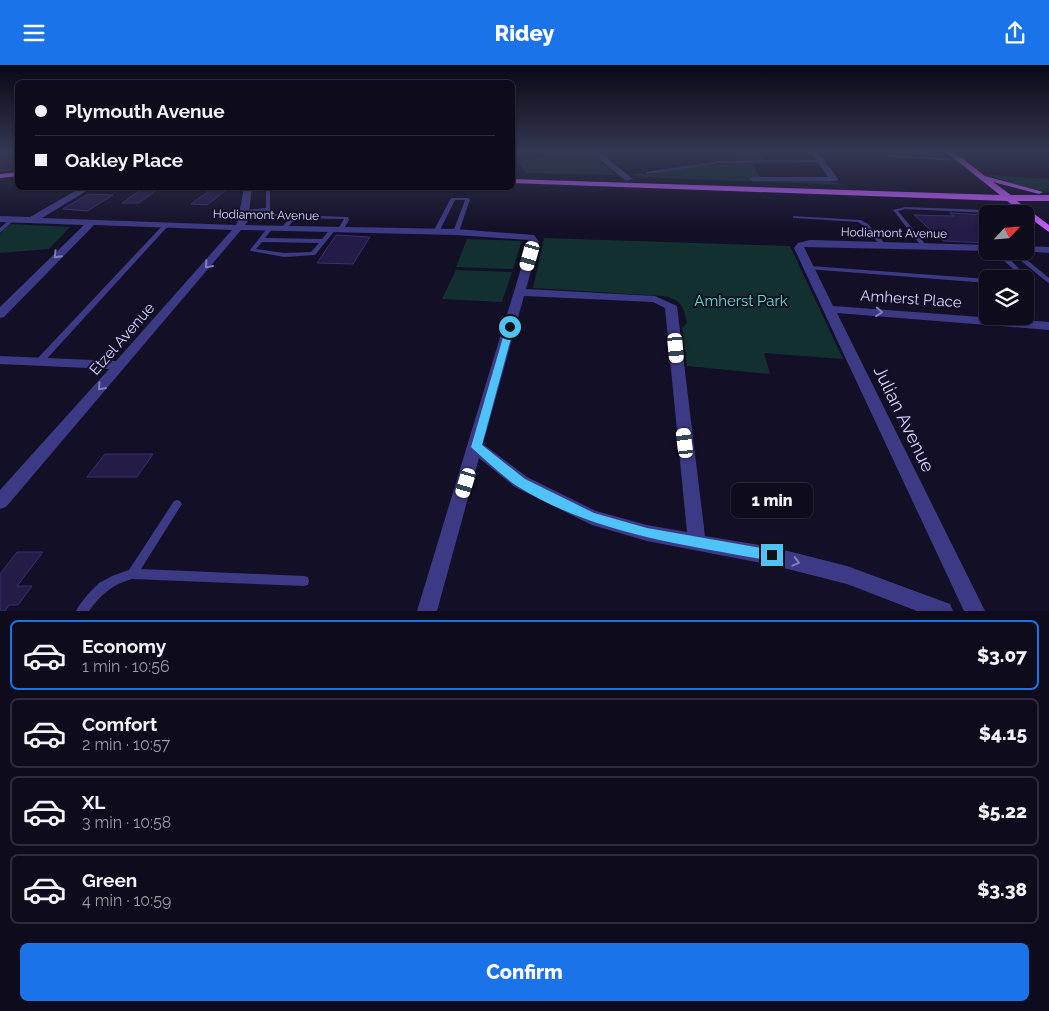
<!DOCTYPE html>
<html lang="en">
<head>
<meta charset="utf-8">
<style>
	:root { --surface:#0e0b1c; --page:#171425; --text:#f1f3f6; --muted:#9b9ba3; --line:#2e2b3b; --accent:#1a73e8 }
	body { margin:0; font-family:Raleway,sans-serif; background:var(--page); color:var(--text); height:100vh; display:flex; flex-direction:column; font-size:19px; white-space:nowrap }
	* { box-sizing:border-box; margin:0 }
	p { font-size:16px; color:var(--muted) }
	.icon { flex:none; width:28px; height:28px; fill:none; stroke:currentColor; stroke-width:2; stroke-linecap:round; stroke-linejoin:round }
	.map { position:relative; height:546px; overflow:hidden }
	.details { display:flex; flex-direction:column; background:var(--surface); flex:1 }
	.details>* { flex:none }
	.top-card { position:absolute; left:15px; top:15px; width:500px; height:110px; border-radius:8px; box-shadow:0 1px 4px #0004,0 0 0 1px var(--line); display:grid; align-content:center; height:110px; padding:0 20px; background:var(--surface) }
	.needle { width:32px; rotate:64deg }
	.buttons { position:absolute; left:979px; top:140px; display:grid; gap:10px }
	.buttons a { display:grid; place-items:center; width:55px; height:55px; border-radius:8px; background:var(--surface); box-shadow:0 1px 4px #0004,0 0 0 1px var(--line); font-size:25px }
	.end { position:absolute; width:22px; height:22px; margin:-11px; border:6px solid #4fc3f7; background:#111; box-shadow:0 0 0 2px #111 }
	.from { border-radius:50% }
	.bubble { position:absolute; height:35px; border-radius:8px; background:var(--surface); box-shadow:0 1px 4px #0004,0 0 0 1px var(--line); font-size:16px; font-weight:800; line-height:35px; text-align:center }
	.car { position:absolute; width:15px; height:30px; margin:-15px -8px; border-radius:6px; box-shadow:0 0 4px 1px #0007; background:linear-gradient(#fff 24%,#345 0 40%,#fff 0 76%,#345 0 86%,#fff 0) }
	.top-card b { display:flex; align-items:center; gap:18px; height:48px; font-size:19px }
	.top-card b+b { border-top:1px solid var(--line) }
	.top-card i { width:12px; height:12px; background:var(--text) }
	ul { padding:9px 0 0; list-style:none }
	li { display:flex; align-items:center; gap:15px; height:70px; margin:0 10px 8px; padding:0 10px; border:2px solid var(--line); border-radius:8px }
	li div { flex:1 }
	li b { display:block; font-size:19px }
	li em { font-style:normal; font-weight:800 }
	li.active { border-color:var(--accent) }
	li>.icon { width:45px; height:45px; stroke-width:1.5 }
	.action { display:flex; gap:10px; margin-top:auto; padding:10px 20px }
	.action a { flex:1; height:58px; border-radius:8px; background:var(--accent); color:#fff; font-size:20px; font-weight:800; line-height:58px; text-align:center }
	header { display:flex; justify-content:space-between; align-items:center; height:65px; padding:0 20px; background:var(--accent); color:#fff; font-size:22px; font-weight:800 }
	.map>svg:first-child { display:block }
	.green { fill:#12302f }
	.building { fill:#241b47; stroke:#3b2d73 }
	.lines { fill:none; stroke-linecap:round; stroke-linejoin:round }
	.lane { fill:#3d3a85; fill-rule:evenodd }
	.street { fill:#3d3a85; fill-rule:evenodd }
	.primary { fill:#c25bff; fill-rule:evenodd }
	.oneway { stroke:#837fbc }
	.route { fill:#4fc3f7 }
	.labels { text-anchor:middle; stroke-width:4; stroke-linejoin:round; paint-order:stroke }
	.far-street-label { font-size:12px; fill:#d9d4ff; stroke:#130f26 }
	.street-label { font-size:15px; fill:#d9d4ff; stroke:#130f26 }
	.park-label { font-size:15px; fill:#5fe0c0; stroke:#130f26 }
	.near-street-label { font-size:18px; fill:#d9d4ff; stroke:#130f26 }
</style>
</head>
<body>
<header><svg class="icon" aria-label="menu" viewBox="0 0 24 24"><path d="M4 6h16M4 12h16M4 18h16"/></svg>Ridey<svg class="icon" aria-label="share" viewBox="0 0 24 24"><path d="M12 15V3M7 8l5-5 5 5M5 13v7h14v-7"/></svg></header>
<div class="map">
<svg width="1049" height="546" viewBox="0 0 1049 546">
	<rect width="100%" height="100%" fill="#130f26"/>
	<g class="green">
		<polygon points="731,87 758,87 766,96 739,96"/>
		<polygon points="588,88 615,108 614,110 527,108 516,96"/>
		<polygon points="751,98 762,115 830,116 843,120 639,112 631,109 641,108 645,110 702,100"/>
		<polygon points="989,110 1049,114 1049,127 1024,123"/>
		<polygon points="10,159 70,162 49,184 0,188 0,169"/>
		<path d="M544 173 790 181 843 294 764 288 770 309 687 301 682 263 687 258C684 242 681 234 663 231L533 223Z"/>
		<polygon points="467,174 522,176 513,204 456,202"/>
		<polygon points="456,205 512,207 502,237 442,234"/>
	</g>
	<g class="building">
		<polygon points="18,87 18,104 0,106 0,91 3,88"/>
		<polygon points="145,122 161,122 139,138 122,138"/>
		<polygon points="210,125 226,125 207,140 191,139"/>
		<polygon points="88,129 113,130 87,146 63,144"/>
		<polygon points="950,148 988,150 988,178 943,176 914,150 954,151"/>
		<polygon points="336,170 370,172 353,199 317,198"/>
		<polygon points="105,389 153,389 137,412 87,412"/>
		<polygon points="17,487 43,487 17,521 32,521 18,540 9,540 5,546 0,546 0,509"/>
	</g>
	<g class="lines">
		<g class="lane">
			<polygon points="914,87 928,87 933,89 931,90"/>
			<polygon points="889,90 959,94 961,95 959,96 888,92 887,91"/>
			<polygon points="820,95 821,95 821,97 720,98 647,109 645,108 647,107 720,96"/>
			<polygon points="266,125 270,126 270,144 272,149 346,152 348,152 349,155 343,165 341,166 338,164 344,154 296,153 286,164 284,165 281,163 291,152 268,151 266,146 243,147 243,145 245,145 266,143"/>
			<polygon points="451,133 468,133 470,134 459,167 456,169 453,167 465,135 455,135 439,167 436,169 434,168 433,167"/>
			<polygon points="905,142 986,145 1010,149 905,144 898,146 926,180 927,181 924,183 922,182 893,145"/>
			<polygon points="793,151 861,155 868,159 886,180 885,181 881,181 864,161 858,157 795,153 793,153"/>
			<polygon points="10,154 14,155 0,168 0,163"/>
			<polygon points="166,158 169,160 168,161 43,298 37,298 36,296 37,294 164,159"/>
			<path d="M270 161 273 163 265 173 322 174 331 163H335L336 164 315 190 284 192 251 186 250 185 268 162ZM262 177 319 178 311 187 284 188 256 184Z"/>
			<path d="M992 186C1004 186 1021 204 1026 214L1025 215V214H1020L1017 207Z"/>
			<polygon points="1009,186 1016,186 1049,213 1049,218 1047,217"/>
			<polygon points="810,201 988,214 988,218 808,204 807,203"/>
			<path d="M177 435 180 436 182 439 180 442 141 504 304 511 308 512 309 516 308 520 304 521 132 514C113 519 100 530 89 546H76L78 542 88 529 99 518 112 511 129 505 174 436Z"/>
		</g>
		<g class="street">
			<polygon points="591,87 599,87 633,114 626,116"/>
			<polygon points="811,87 818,87 838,114 837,116 753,116 749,114 753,112 828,112"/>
			<path d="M82 122H93L42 153 236 160 238 156 244 122H252L248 156 245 160 456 164 534 170 539 177 526 224 655 231 677 241 705 471 772 482 847 501 950 539 953 546H917L847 519 772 500 647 476 592 460 515 422 479 393 437 546H417L529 177 528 175 456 170 241 165 6 442 0 444V425L109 304 0 299V291L116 296 232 165 94 160 4 252 0 253V242L84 160 0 157V151L30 152ZM524 231 653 237 665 243 687 467 647 460 596 446 527 412 483 379Z"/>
			<polygon points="810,175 988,180 988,186 804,182 833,241 1049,257 1049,265 837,248 985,546 964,546 794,183 798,178"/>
			<polygon points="1025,181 1049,182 1049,188 1022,186 1025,186"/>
		</g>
		<g class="primary">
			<polygon points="946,87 954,87 985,111 1043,127 1039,129 993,117 1011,130 1049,130 1049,136 1017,136 1049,160 1049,167 1007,136 512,118 512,114 1000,130"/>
			<polygon points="18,107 18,111 0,113 0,109"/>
		</g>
	</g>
	<defs><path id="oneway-chevron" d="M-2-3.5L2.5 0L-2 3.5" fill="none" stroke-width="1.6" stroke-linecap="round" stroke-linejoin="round" transform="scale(1.25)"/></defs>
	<g class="oneway">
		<use href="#oneway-chevron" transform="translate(57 190) rotate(134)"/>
		<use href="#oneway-chevron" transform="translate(208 200) rotate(131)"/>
		<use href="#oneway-chevron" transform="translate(879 247) rotate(4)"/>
		<use href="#oneway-chevron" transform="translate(101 322) rotate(131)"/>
		<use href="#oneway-chevron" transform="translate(796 497) rotate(15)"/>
	</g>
	<linearGradient id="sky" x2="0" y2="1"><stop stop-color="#0a0815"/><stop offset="0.53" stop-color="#333752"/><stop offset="1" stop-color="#333752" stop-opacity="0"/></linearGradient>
	<rect width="1049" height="164" fill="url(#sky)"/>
	<path class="route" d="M510 259 514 262 482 380 525 414 594 448 647 463 772 485 778 490 777 494 772 496C685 480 594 469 517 421 502 411 487 396 473 384L471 382 506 262Z"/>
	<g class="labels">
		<g class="far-street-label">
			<text transform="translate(266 150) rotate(1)" y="4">Hodiamont Avenue</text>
			<text transform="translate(894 168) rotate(1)" y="4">Hodiamont Avenue</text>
		</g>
		<g class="street-label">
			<text transform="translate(911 234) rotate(4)" y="5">Amherst Place</text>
			<text transform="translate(122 274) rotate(-49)" y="5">Etzel Avenue</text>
		</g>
		<g class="park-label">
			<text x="741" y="241">Amherst Park</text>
		</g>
		<g class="near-street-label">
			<text transform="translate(904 354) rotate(64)" y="6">Julian Avenue</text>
		</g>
	</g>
</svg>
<div class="buttons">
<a><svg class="needle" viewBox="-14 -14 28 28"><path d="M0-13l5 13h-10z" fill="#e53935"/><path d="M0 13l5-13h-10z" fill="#9b9ba3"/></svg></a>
<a><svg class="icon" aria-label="layers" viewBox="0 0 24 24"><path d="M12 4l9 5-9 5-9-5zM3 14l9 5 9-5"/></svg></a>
</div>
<i class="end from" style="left:510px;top:262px"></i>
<i class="end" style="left:772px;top:490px"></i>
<div class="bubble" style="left:731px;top:418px;width:82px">1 min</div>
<i class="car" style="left:530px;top:191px;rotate:196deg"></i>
<i class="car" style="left:676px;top:283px;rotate:175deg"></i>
<i class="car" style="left:685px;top:378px;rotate:353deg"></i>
<i class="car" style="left:466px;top:418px;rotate:197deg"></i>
<div class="top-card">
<b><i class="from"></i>Plymouth Avenue</b>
<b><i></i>Oakley Place</b>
</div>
</div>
<section class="details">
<ul>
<li class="active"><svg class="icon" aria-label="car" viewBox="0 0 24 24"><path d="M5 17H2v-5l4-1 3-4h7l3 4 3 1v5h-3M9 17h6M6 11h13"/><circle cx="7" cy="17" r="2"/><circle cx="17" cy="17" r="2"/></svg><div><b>Economy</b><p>1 min · 10:56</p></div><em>$3.07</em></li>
<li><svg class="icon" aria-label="car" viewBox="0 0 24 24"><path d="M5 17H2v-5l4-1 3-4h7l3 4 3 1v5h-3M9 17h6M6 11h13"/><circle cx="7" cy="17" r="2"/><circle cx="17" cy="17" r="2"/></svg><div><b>Comfort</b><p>2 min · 10:57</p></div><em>$4.15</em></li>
<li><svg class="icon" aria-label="car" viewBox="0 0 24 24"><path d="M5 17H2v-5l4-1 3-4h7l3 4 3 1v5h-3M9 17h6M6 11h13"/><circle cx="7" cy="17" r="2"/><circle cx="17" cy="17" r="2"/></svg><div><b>XL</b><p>3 min · 10:58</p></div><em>$5.22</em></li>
<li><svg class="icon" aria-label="car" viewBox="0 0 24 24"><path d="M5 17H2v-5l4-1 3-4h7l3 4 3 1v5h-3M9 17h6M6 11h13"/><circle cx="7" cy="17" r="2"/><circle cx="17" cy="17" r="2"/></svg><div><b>Green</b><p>4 min · 10:59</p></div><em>$3.38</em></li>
</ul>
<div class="action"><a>Confirm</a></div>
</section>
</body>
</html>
